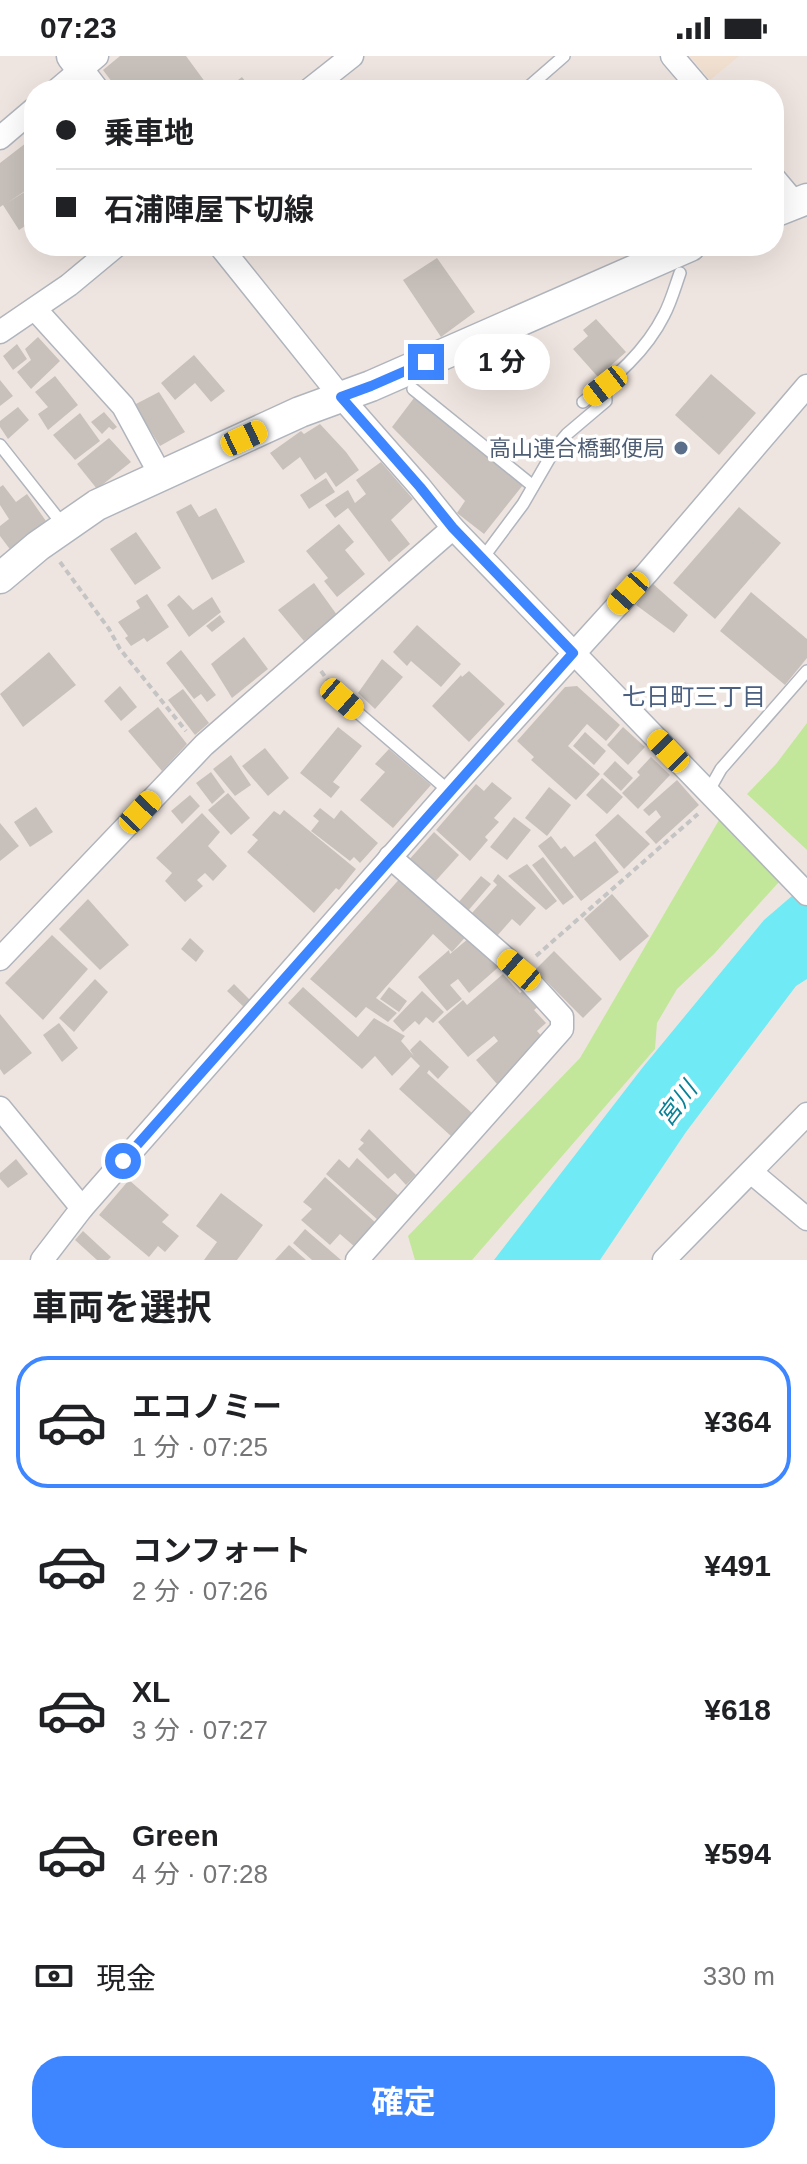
<!DOCTYPE html>
<html lang="ja">
<head>
<meta charset="utf-8">
<style>
	:root { --surface:#fff; --page:#f2f2f2; --text:#202124; --muted:#757577; --line:#e0e0e0; --accent:#3d86ff }
	body { margin:0; font-family:Arial,"Noto Sans JP",sans-serif; background:var(--page); color:var(--text); height:100vh; display:flex; flex-direction:column; font-size:30px; white-space:nowrap }
	* { box-sizing:border-box; margin:0 }
	p { font-size:26px; color:var(--muted) }
	.icon { flex:none; width:44px; height:44px; fill:none; stroke:currentColor; stroke-width:2; stroke-linecap:round; stroke-linejoin:round }
	.map { position:relative; height:1204px; overflow:hidden }
	.drawer { display:flex; flex-direction:column; background:var(--surface); flex:1 }
	.drawer>* { flex:none }
	.top-card { position:absolute; left:24px; top:24px; width:760px; height:176px; border-radius:32px; box-shadow:0 8px 32px #0002; display:grid; align-content:center; height:176px; padding:0 32px; background:var(--surface) }
	.end { position:absolute; width:36px; height:36px; margin:-18px; border:10px solid #3d86ff; background:#fff; box-shadow:0 0 0 4px #fff }
	.from { border-radius:50% }
	.bubble { position:absolute; height:56px; border-radius:28px; background:var(--surface); box-shadow:0 8px 32px #0002; font-size:26px; font-weight:700; line-height:56px; text-align:center }
	.car { position:absolute; width:24px; height:48px; margin:-24px -12px; border-radius:10px; box-shadow:0 0 6px 2px #0007; background:linear-gradient(#f5c518 24%,#345 0 40%,#f5c518 0 76%,#345 0 86%,#f5c518 0) }
	.top-card b { display:flex; align-items:center; gap:28px; height:76px; font-size:30px }
	.top-card b+b { border-top:2px solid var(--line) }
	.top-card i { width:20px; height:20px; background:var(--text) }
	ul { padding:0; list-style:none }
	li { display:flex; align-items:center; gap:24px; height:132px; margin:0 16px 12px; padding:0 16px; border:4px solid transparent; border-radius:32px }
	li div { flex:1 }
	li b { display:block; font-size:30px }
	li em { font-style:normal; font-weight:700 }
	li.active { border-color:var(--accent) }
	li>.icon { width:72px; height:72px; stroke-width:1.5 }
	h2 { padding:0 32px; font-size:36px; line-height:96px }
	.pay { display:flex; align-items:center; gap:20px; height:88px; padding:0 32px; font-size:30px }
	.pay p { margin-inline-start:auto }
	.button { display:flex; gap:16px; margin-top:auto; padding:16px 32px }
	.button a { flex:1; height:92px; border-radius:32px; background:var(--accent); color:#fff; font-size:32px; font-weight:700; line-height:92px; text-align:center }
	.status { display:flex; justify-content:space-between; align-items:center; height:56px; padding:0 40px; background:var(--surface); direction:ltr }
	.status svg { height:22px; fill:currentColor }
	.map>svg:first-child { display:block }
	.education { fill:#f1dfcf }
	.green { fill:#c3e79a }
	.water { fill:#70eaf4 }
	.building { fill:#c8c1bb }
	.lines { fill:none; stroke-linecap:round; stroke-linejoin:round }
	.lane-casing { stroke:#b0b5bd; stroke-width:14 }
	.street-casing { stroke:#b0b5bd; stroke-width:25 }
	.secondary-casing { stroke:#b0b5bd; stroke-width:33 }
	.path { stroke:#c4c4c4; stroke-width:4; stroke-dasharray:6 4; stroke-linecap:butt }
	.lane { stroke:#fff; stroke-width:11 }
	.street { stroke:#fff; stroke-width:22 }
	.secondary { stroke:#fff; stroke-width:30 }
	.route { stroke:#3d86ff; stroke-width:10 }
	.service-dot { fill:#5c6f8a; stroke:#fff; stroke-width:3 }
	.labels { text-anchor:middle; stroke-width:7; stroke-linejoin:round; paint-order:stroke }
	.service-label { font-size:22px; fill:#4e5e75; stroke:#fff; text-anchor:end }
	.neighbourhood-label { font-size:24px; fill:#4b5f81; stroke:#fff }
	.water-label { font-size:24px; font-style:italic; fill:#098297; stroke:#fff }
</style>
</head>
<body>
<div class="status"><b>07:23</b><svg viewBox="0 0 49 12"><path d="M0 12V9h3v3zM5 12V6h3v6zM10 12V3h3v9zM15 12V0h3v12zM26 1h20v11H26zM47 4h2v5h-2z"/></svg></div>
<div class="map">
<svg width="807" height="1204" viewBox="0 0 807 1204">
	<rect width="100%" height="100%" fill="#efe5e0"/>
	<polygon class="education" points="690,0 739,0 710,24"/>
	<g class="green">
		<polygon points="807,667 807,794 747,738 776,708"/>
		<polygon points="719,764 779,826 714,898 677,933 657,967 655,993 472,1204 415,1204 408,1180 580,1002"/>
	</g>
	<polygon class="water" points="807,827 807,923 796,930 686,1076 600,1204 494,1204 643,1011 764,864"/>
	<g class="building">
		<polygon points="120,0 186,0 211,34 118,34 103,14"/>
		<polygon points="242,21 252,34 225,34"/>
		<polygon points="26,87 34,98 34,129 7,147 34,130 34,164 19,174 3,149 0,151 0,107"/>
		<polygon points="437,202 475,256 441,281 403,224"/>
		<polygon points="596,263 626,296 598,321 573,293 588,280 583,274"/>
		<polygon points="38,281 60,305 31,333 17,316 31,304 25,293"/>
		<polygon points="17,288 27,303 13,314 3,300"/>
		<polygon points="194,299 225,335 211,346 195,327 175,344 161,327"/>
		<polygon points="711,318 756,357 719,399 675,359"/>
		<polygon points="55,320 78,349 48,374 38,358 48,351 35,336"/>
		<polygon points="0,324 13,340 0,350"/>
		<polygon points="159,336 185,376 160,390 134,349"/>
		<polygon points="414,342 523,429 484,478 457,457 465,445 392,371"/>
		<polygon points="18,351 29,364 8,383 0,371 0,365"/>
		<polygon points="104,356 117,371 113,374 109,371 102,378 91,366"/>
		<polygon points="80,357 100,385 75,404 53,379"/>
		<polygon points="320,368 346,396 359,414 336,431 326,416 315,424 300,401 283,414 270,397 301,375 304,378"/>
		<polygon points="109,382 131,406 97,433 77,408"/>
		<polygon points="381,406 413,443 391,464 410,488 389,506 348,452 335,462 325,449 348,434 355,447 366,438 356,424"/>
		<polygon points="326,422 335,436 309,453 300,439"/>
		<polygon points="3,429 16,446 27,438 46,465 23,482 29,491 15,500 0,480 0,470 9,463 0,449 0,431"/>
		<polygon points="191,448 199,461 216,452 245,506 212,524 176,456"/>
		<polygon points="739,451 781,487 715,563 673,527"/>
		<polygon points="339,468 354,486 345,494 365,518 337,541 324,525 328,522 306,495"/>
		<polygon points="136,476 161,512 135,529 110,493"/>
		<polygon points="314,527 337,559 304,585 278,554"/>
		<polygon points="652,527 688,559 674,577 636,549"/>
		<polygon points="751,536 807,583 807,602 785,629 720,575"/>
		<polygon points="147,538 169,571 147,586 144,582 131,590 125,582 128,580 118,566 140,552 136,545"/>
		<polygon points="179,539 193,554 212,541 221,556 189,581 167,549"/>
		<polygon points="220,559 225,566 212,576 206,570"/>
		<polygon points="417,569 461,608 441,631 411,605 407,610 393,596"/>
		<polygon points="244,581 268,613 232,642 211,608"/>
		<polygon points="181,594 216,639 207,646 201,638 194,643 166,607"/>
		<polygon points="49,596 76,629 23,671 0,638"/>
		<polygon points="382,603 403,621 375,653 358,637"/>
		<polygon points="469,615 505,648 469,686 432,650 461,619 462,621"/>
		<polygon points="120,630 137,651 121,665 104,645"/>
		<polygon points="577,630 620,669 606,685 587,668 568,690 600,718 576,744 531,704 534,701 517,685 565,631"/>
		<polygon points="183,633 209,667 195,679 168,644"/>
		<polygon points="158,651 187,688 162,715 128,675"/>
		<polygon points="338,671 362,690 333,726 340,731 331,742 300,717"/>
		<polygon points="623,671 645,691 628,709 607,689"/>
		<polygon points="585,676 606,695 594,709 573,690"/>
		<polygon points="265,692 289,722 268,740 242,710"/>
		<polygon points="389,693 431,729 393,772 360,744 385,716 375,708"/>
		<polygon points="231,699 251,729 235,740 213,713"/>
		<polygon points="651,701 670,719 638,753 622,737 640,719 637,716"/>
		<polygon points="615,705 633,722 621,735 603,718"/>
		<polygon points="211,716 225,736 212,748 196,727"/>
		<polygon points="602,722 623,741 607,758 586,739"/>
		<polygon points="677,724 699,749 656,788 645,776 661,761 656,754 649,760 643,754"/>
		<polygon points="492,726 512,742 494,762 499,766 485,781 488,784 470,805 436,774 476,728 484,735"/>
		<polygon points="549,731 571,749 547,780 525,762"/>
		<polygon points="228,737 250,762 231,779 208,754"/>
		<polygon points="190,739 200,750 182,768 171,755"/>
		<polygon points="36,751 53,776 30,791 14,766"/>
		<polygon points="320,752 334,763 341,754 378,787 360,807 354,801 350,805 311,775 319,765 313,760"/>
		<polygon points="284,754 356,813 339,834 336,832 314,857 247,796 258,784 252,779 274,755 280,759"/>
		<polygon points="202,757 220,776 208,790 227,810 213,825 205,817 197,824 203,830 185,846 165,825 172,817 156,802"/>
		<polygon points="618,758 650,788 624,813 595,779"/>
		<polygon points="514,761 531,774 507,804 490,791"/>
		<polygon points="0,767 19,790 0,805"/>
		<polygon points="434,776 459,799 432,829 407,806"/>
		<polygon points="551,780 561,793 565,790 574,801 595,785 619,816 581,845 538,790"/>
		<polygon points="543,801 574,841 563,849 532,809"/>
		<polygon points="527,808 557,845 546,854 508,820"/>
		<polygon points="498,818 536,852 520,870 512,863 497,880 472,857 497,829 493,825"/>
		<polygon points="403,819 469,877 452,896 433,878 376,942 397,957 388,966 366,951 356,962 310,923"/>
		<polygon points="481,820 491,828 467,856 457,848"/>
		<polygon points="612,838 649,880 620,905 584,863"/>
		<polygon points="88,843 129,889 100,914 59,873"/>
		<polygon points="475,877 502,908 469,937 458,923 450,929 462,943 447,955 418,921 449,894 450,898"/>
		<polygon points="52,879 88,913 43,964 5,927"/>
		<polygon points="190,882 204,895 196,906 181,893"/>
		<polygon points="554,895 602,943 583,962 535,914"/>
		<polygon points="503,918 520,937 525,933 540,949 534,954 546,967 537,975 546,985 497,1028 476,1004 498,985 494,980 468,1001 438,966 463,944 467,949"/>
		<polygon points="95,923 108,936 74,976 59,962"/>
		<polygon points="234,928 253,947 247,954 227,935"/>
		<polygon points="303,931 358,981 374,962 405,980 401,985 414,1000 410,994 420,984 449,1011 438,1023 429,1014 427,1017 472,1057 451,1080 399,1033 420,1010 411,1001 392,1020 375,1000 362,1013 288,947"/>
		<polygon points="389,931 407,945 399,956 380,943"/>
		<polygon points="422,935 444,956 433,967 426,961 419,969 415,965 403,976 393,965"/>
		<polygon points="0,958 32,997 4,1019 0,1013"/>
		<polygon points="59,967 78,992 62,1006 43,979"/>
		<polygon points="369,1073 416,1119 406,1129 395,1117 388,1123 358,1093 364,1087 360,1084"/>
		<polygon points="357,1102 399,1140 378,1164 326,1118 339,1103 349,1112"/>
		<polygon points="16,1103 28,1118 8,1132 0,1123 0,1117"/>
		<polygon points="325,1121 376,1167 355,1191 340,1178 330,1189 301,1164 312,1153 303,1146"/>
		<polygon points="129,1124 169,1159 162,1166 179,1180 165,1196 158,1190 149,1201 99,1159"/>
		<polygon points="221,1137 263,1169 237,1204 204,1204 217,1186 196,1170"/>
		<polygon points="305,1173 341,1204 312,1204 293,1187"/>
		<polygon points="83,1175 111,1201 108,1204 97,1204 75,1184"/>
		<polygon points="289,1189 306,1204 275,1204"/>
	</g>
	<g class="lines">
		<g class="lane-casing">
			<g id="lane">
				<polyline points="525,34 564,0"/>
				<polyline points="413,333 533,430"/>
				<path d="M583 346C615 322 646 295 664 259 671 246 675 231 680 217"/>
				<polyline points="0,389 64,470"/>
				<polyline points="482,503 523,448 556,391 567,378 606,345 605,330"/>
				<polyline points="342,643 449,735"/>
				<polyline points="708,736 721,713 807,615"/>
			</g>
		</g>
		<g class="street-casing">
			<g id="street">
				<polyline points="672,0 701,34"/>
				<polyline points="82,13 98,34"/>
				<polyline points="57,34 97,0"/>
				<polyline points="309,34 352,0"/>
				<polyline points="0,82 34,53"/>
				<polyline points="774,122 795,147"/>
				<polyline points="220,190 341,341 420,431 453,472 807,838"/>
				<polyline points="35,253 123,350 161,420"/>
				<polyline points="0,276 69,229 116,190"/>
				<polyline points="0,903 204,689 453,472"/>
				<polyline points="0,1052 82,1152"/>
				<polyline points="751,1116 807,1163"/>
				<polyline points="42,1204 82,1152 449,735 647,517 807,330"/>
				<polyline points="357,1204 562,973 562,961 519,914 390,801"/>
				<polyline points="664,1204 807,1058"/>
			</g>
		</g>
		<g class="secondary-casing">
			<g id="secondary">
				<polyline points="72,0 82,13"/>
				<polyline points="774,156 807,143"/>
				<polyline points="0,522 38,490 97,449 300,356 371,330 690,190"/>
			</g>
		</g>
		<g class="path">
			<polyline points="60,506 109,573 120,593 186,675"/>
			<polyline points="321,615 332,630"/>
			<polyline points="536,900 698,758"/>
		</g>
		<use href="#lane" class="lane"/>
		<use href="#street" class="street"/>
		<use href="#secondary" class="secondary"/>
	</g>
	<g class="lines">
		<polyline class="route" points="123,1105 573,597 453,472 420,431 341,341 371,330 426,306"/>
	</g>
	<circle class="service-dot" cx="681" cy="392" r="8"/>
	<g class="labels">
		<g class="service-label">
			<text x="665" y="400">高山連合橋郵便局</text>
		</g>
		<g class="neighbourhood-label">
			<text x="694" y="649">七日町三丁目</text>
		</g>
		<g class="water-label">
			<text transform="translate(677 1048) rotate(-53)" y="8">宮川</text>
		</g>
	</g>
</svg>
<i class="end from" style="left:123px;top:1105px"></i>
<i class="end" style="left:426px;top:306px"></i>
<div class="bubble" style="left:454px;top:278px;width:96px">1 分</div>
<i class="car" style="left:605px;top:330px;rotate:232deg"></i>
<i class="car" style="left:244px;top:382px;rotate:65deg"></i>
<i class="car" style="left:628px;top:537px;rotate:222deg"></i>
<i class="car" style="left:342px;top:643px;rotate:131deg"></i>
<i class="car" style="left:668px;top:695px;rotate:316deg"></i>
<i class="car" style="left:140px;top:756px;rotate:43deg"></i>
<i class="car" style="left:519px;top:914px;rotate:311deg"></i>
<div class="top-card">
<b><i class="from"></i>乗車地</b>
<b><i></i>石浦陣屋下切線</b>
</div>
</div>
<section class="drawer">
<h2>車両を選択</h2>
<ul>
<li class="active"><svg class="icon" aria-label="car" viewBox="0 0 24 24"><path d="M5 17H2v-5l4-1 3-4h7l3 4 3 1v5h-3M9 17h6M6 11h13"/><circle cx="7" cy="17" r="2"/><circle cx="17" cy="17" r="2"/></svg><div><b>エコノミー</b><p>1 分 · 07:25</p></div><em>¥364</em></li>
<li><svg class="icon" aria-label="car" viewBox="0 0 24 24"><path d="M5 17H2v-5l4-1 3-4h7l3 4 3 1v5h-3M9 17h6M6 11h13"/><circle cx="7" cy="17" r="2"/><circle cx="17" cy="17" r="2"/></svg><div><b>コンフォート</b><p>2 分 · 07:26</p></div><em>¥491</em></li>
<li><svg class="icon" aria-label="car" viewBox="0 0 24 24"><path d="M5 17H2v-5l4-1 3-4h7l3 4 3 1v5h-3M9 17h6M6 11h13"/><circle cx="7" cy="17" r="2"/><circle cx="17" cy="17" r="2"/></svg><div><b>XL</b><p>3 分 · 07:27</p></div><em>¥618</em></li>
<li><svg class="icon" aria-label="car" viewBox="0 0 24 24"><path d="M5 17H2v-5l4-1 3-4h7l3 4 3 1v5h-3M9 17h6M6 11h13"/><circle cx="7" cy="17" r="2"/><circle cx="17" cy="17" r="2"/></svg><div><b>Green</b><p>4 分 · 07:28</p></div><em>¥594</em></li>
</ul>
<div class="pay"><svg class="icon" aria-label="cash" viewBox="0 0 24 24"><path d="M3 7h18v10H3z"/><circle cx="12" cy="12" r="2"/></svg>現金<p>330 m</p></div>
<div class="button"><a>確定</a></div>
</section>
</body>
</html>
